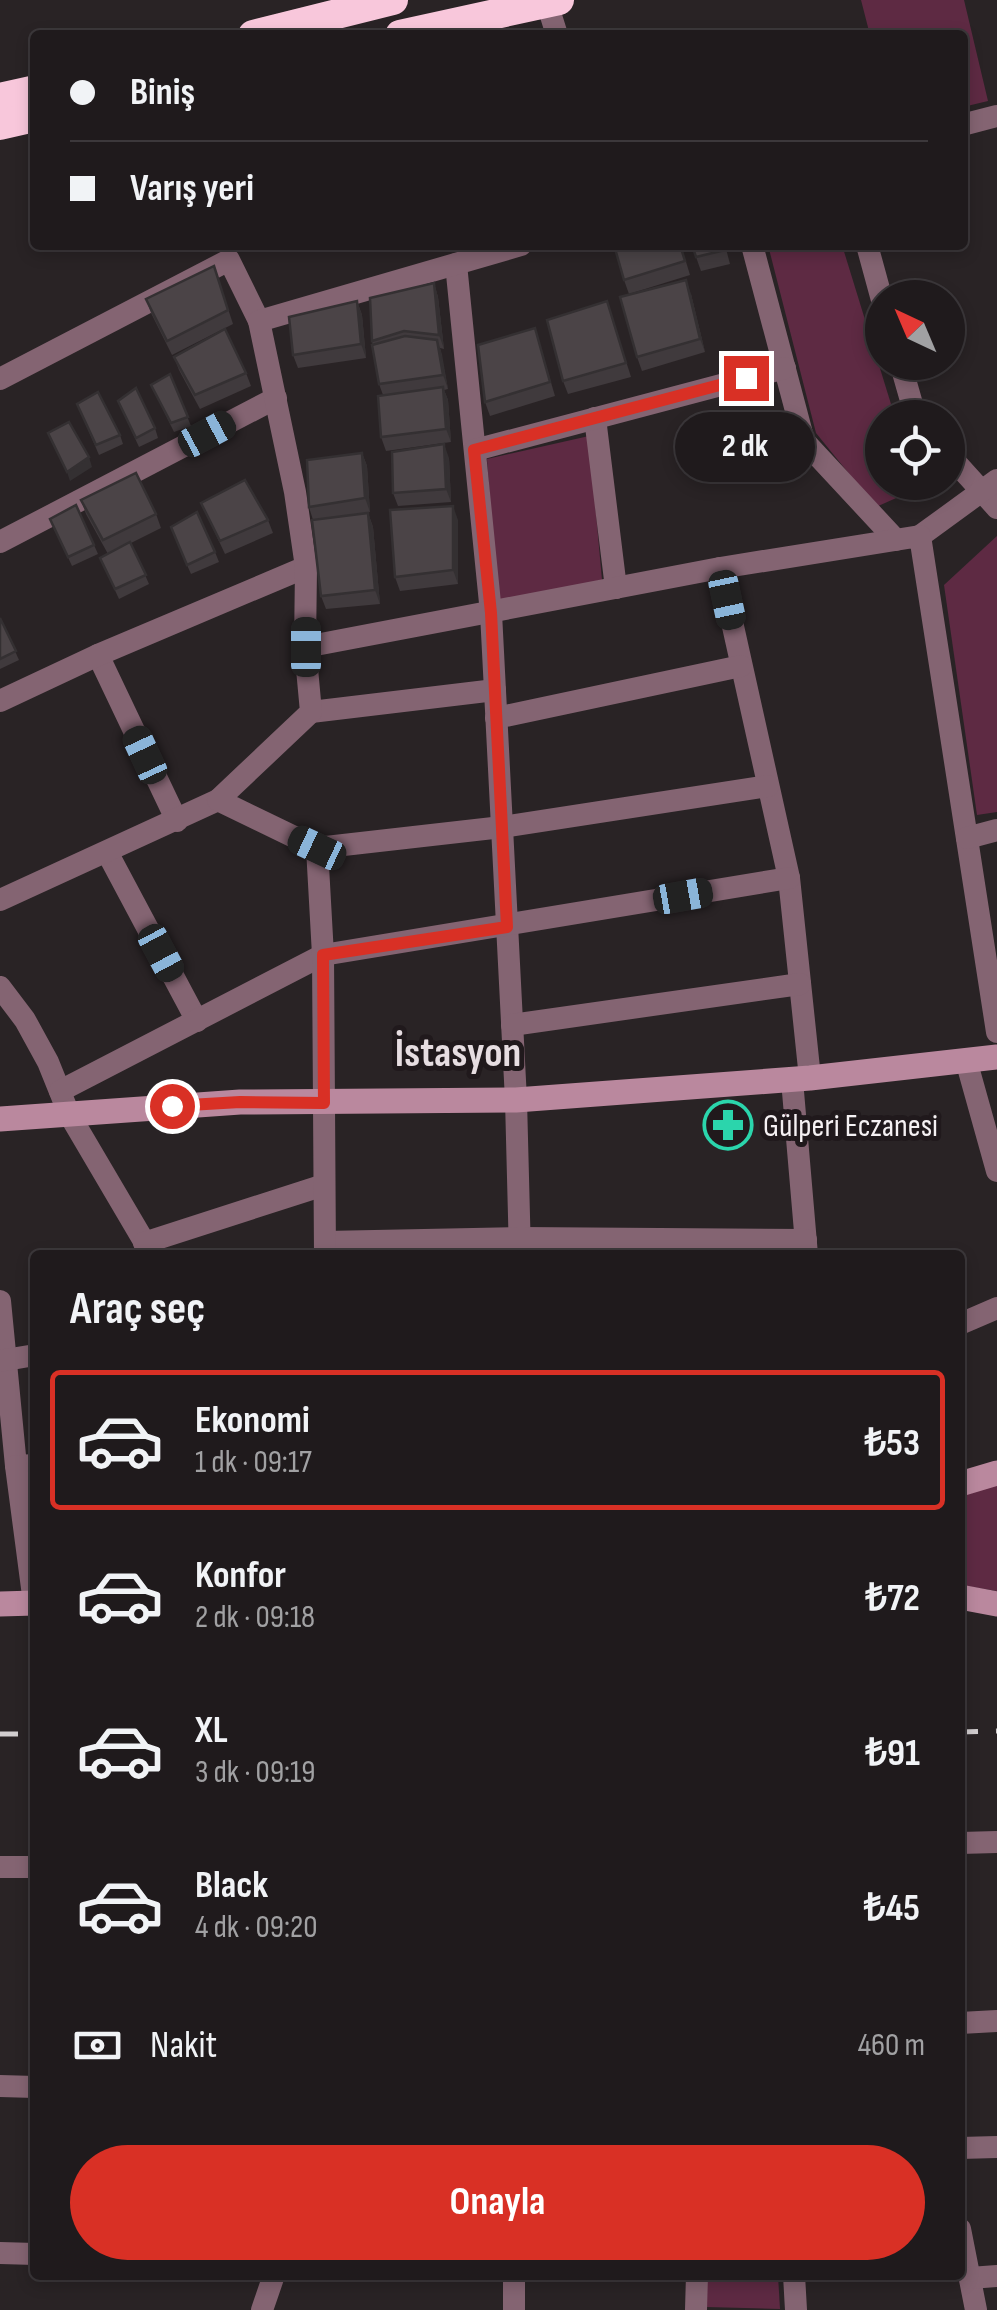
<!DOCTYPE html>
<html lang="tr">
<head>
<meta charset="utf-8">
<style>
	:root { --surface:#1f1a1c; --page:#272325; --text:#f1f3f6; --muted:#a1a1a3; --line:#3c383b; --accent:#d93025 }
	body { margin:0; font-family:"Sofia Sans Condensed",sans-serif; background:var(--page); color:var(--text); height:100vh; display:flex; flex-direction:column; font-size:38px; white-space:nowrap }
	* { box-sizing:border-box; margin:0 }
	p { font-size:32px; color:var(--muted) }
	.icon { flex:none; width:55px; height:55px; fill:none; stroke:currentColor; stroke-width:2; stroke-linecap:round; stroke-linejoin:round }
	.map { position:relative; flex:1; overflow:hidden }
	.drawer { position:absolute; left:30px; top:1250px; width:935px; height:1030px; display:flex; flex-direction:column; background:var(--surface); border-radius:10px; box-shadow:0 5px 15px #0003,0 0 0 2px var(--line) }
	.drawer>* { flex:none }
	.guide { position:absolute; left:30px; top:30px; width:938px; height:220px; border-radius:10px; box-shadow:0 5px 15px #0003,0 0 0 2px var(--line); display:grid; align-content:center; height:220px; padding:0 40px; background:var(--surface) }
	.needle { width:65px; rotate:316deg }
	.buttons { position:absolute; left:865px; top:280px; display:grid; gap:20px }
	.buttons a { display:grid; place-items:center; width:100px; height:100px; border-radius:50%; background:var(--surface); box-shadow:0 5px 15px #0003,0 0 0 2px var(--line); font-size:50px }
	.end { position:absolute; width:45px; height:45px; margin:-22px; border:12px solid #d93025; background:#fff; box-shadow:0 0 0 5px #fff }
	.from { border-radius:50% }
	.bubble { position:absolute; height:70px; border-radius:35px; background:var(--surface); box-shadow:0 5px 15px #0003,0 0 0 2px var(--line); font-size:32px; font-weight:700; line-height:70px; text-align:center }
	.car { position:absolute; width:30px; height:60px; margin:-30px -15px; border-radius:12px; box-shadow:0 0 8px 2px #0007; background:linear-gradient(#222 24%,#8ab4d8 0 40%,#222 0 76%,#8ab4d8 0 86%,#222 0) }
	.guide b { display:flex; align-items:center; gap:35px; height:95px; font-size:38px }
	.guide b+b { border-top:2px solid var(--line) }
	.guide i { width:25px; height:25px; background:var(--text) }
	ul { padding:0; list-style:none }
	li { display:flex; align-items:center; gap:30px; height:140px; margin:0 20px 15px; padding:0 20px; border:5px solid transparent; border-radius:10px }
	li div { flex:1 }
	li b { display:block; font-size:38px }
	li em { font-style:normal; font-weight:700 }
	li.on { border-color:var(--accent) }
	li>.icon { width:90px; height:90px; stroke-width:1.5 }
	h2 { padding:0 40px; font-size:45px; line-height:120px }
	.pay { display:flex; align-items:center; gap:25px; height:110px; padding:0 40px; font-size:38px }
	.pay p { margin-inline-start:auto }
	.action { display:flex; gap:20px; margin-top:auto; padding:20px 40px }
	.action a { flex:1; height:115px; border-radius:60px; background:var(--accent); color:#fff; font-size:40px; font-weight:700; line-height:115px; text-align:center }
	.map>svg:first-child { display:block }
	.green { fill:#5e2a43 }
	.lines { fill:none; stroke-linecap:round; stroke-linejoin:round }
	.street { stroke:#846472; stroke-width:22 }
	.secondary { stroke:#ba889e; stroke-width:25 }
	.highway { stroke:#f8c7db; stroke-width:30 }
	.rail { stroke:#d1cdcf; stroke-width:5; stroke-dasharray:18 18; stroke-linecap:butt }
	.wall { fill:#403a3d }
	.shaded-wall { fill:#343032 }
	.building { fill:#4b4447; stroke:#343032; stroke-width:2.5 }
	.route { stroke:#d93025; stroke-width:12 }
	.labels { text-anchor:middle; stroke-width:10; stroke-linejoin:round; paint-order:stroke }
	.poi-label { font-size:32px; fill:#f5f1f3; stroke:#20191c; text-anchor:start }
	.district-label { font-size:42px; font-weight:bold; fill:#e6dde1; stroke:#20191c }
</style>
</head>
<body>
<div class="map">
<svg width="997" height="2310" viewBox="0 0 997 2310">
	<rect width="100%" height="100%" fill="#292325"/>
	<g class="green">
		<polygon points="861,0 964,0 988,101 963,107 962,35 870,35"/>
		<polygon points="768,245 842,245 895,417 882,418 882,482 930,483 876,507 816,433"/>
		<polygon points="589,436 602,580 497,601 487,459"/>
		<polygon points="997,536 997,812 977,815 944,585"/>
		<polygon points="997,1476 997,1591 960,1585 960,1490"/>
		<polygon points="707,2275 778,2275 780,2309 706,2307"/>
	</g>
	<g class="lines">
		<g class="street">
			<polyline points="547,3 557,35"/>
			<polyline points="962,125 997,116"/>
			<polyline points="752,245 804,441 896,540"/>
			<polyline points="867,245 882,300"/>
			<polyline points="456,264 491,613 516,1100 520,1255"/>
			<polyline points="900,362 916,418"/>
			<polyline points="0,379 229,260 259,321"/>
			<polyline points="595,418 616,588"/>
			<polyline points="475,450 785,368"/>
			<polyline points="948,454 997,508"/>
			<polyline points="920,536 997,480"/>
			<polyline points="0,542 276,398"/>
			<polyline points="720,568 920,536 997,1032"/>
			<polyline points="305,647 720,568 789,878 810,1078"/>
			<polyline points="98,655 177,821"/>
			<polyline points="0,701 98,655 306,567"/>
			<polyline points="311,712 495,690"/>
			<polyline points="496,718 741,666"/>
			<polyline points="967,838 997,830"/>
			<polyline points="317,848 502,827 768,786"/>
			<polyline points="107,852 197,1021"/>
			<polyline points="0,900 218,800"/>
			<polyline points="0,987 25,1020 48,1062 69,1114 152,1255"/>
			<polyline points="512,1025 800,984"/>
			<polyline points="966,1060 997,1171"/>
			<polyline points="792,1080 807,1255"/>
			<polyline points="60,1091 323,955 789,878"/>
			<polyline points="325,1242 520,1238 806,1240"/>
			<polyline points="144,1243 324,1185"/>
			<polyline points="325,1255 323,955 317,848 218,800 311,712 305,647 306,567 295,492 259,321 521,245"/>
			<polyline points="0,1301 16,1466 35,1465"/>
			<polyline points="960,1324 997,1308"/>
			<polyline points="0,1361 35,1355"/>
			<polyline points="16,1466 34,1603"/>
			<polyline points="960,1843 997,1842"/>
			<polyline points="0,1867 35,1867"/>
			<polyline points="960,2023 997,2021"/>
			<polyline points="0,2086 35,2087"/>
			<polyline points="960,2148 997,2147"/>
			<polyline points="960,2229 976,2310"/>
			<polyline points="0,2253 35,2254"/>
			<polyline points="514,2275 514,2310"/>
			<polyline points="794,2275 796,2310"/>
			<polyline points="970,2278 997,2276"/>
			<polyline points="262,2310 274,2275"/>
			<polyline points="696,2310 697,2275"/>
		</g>
		<g class="secondary">
			<polyline points="0,1119 240,1102 516,1100 810,1078 997,1057"/>
			<polyline points="960,1484 997,1473"/>
			<polyline points="960,1597 997,1604"/>
			<polyline points="0,1604 35,1603"/>
		</g>
		<g class="highway">
			<polyline points="253,35 393,0"/>
			<polyline points="400,35 559,0"/>
			<polyline points="0,98 35,90"/>
			<polyline points="0,125 35,117"/>
		</g>
		<g class="rail">
			<polyline points="960,1732 997,1731"/>
			<polyline points="0,1734 35,1734"/>
		</g>
	</g>
	<g class="wall">
		<polygon points="681,245 690,275 629,294 624,280"/>
		<polygon points="725,245 730,264 701,271 696,257"/>
		<polygon points="214,266 233,324 172,355 151,313 146,299"/>
		<polygon points="434,283 438,297 444,349 440,348 448,389 444,390 448,400 451,442 386,451 381,437 383,395 379,384 372,341"/>
		<polygon points="691,294 705,352 642,371 637,357"/>
		<polygon points="357,301 362,315 366,358 298,368 293,355"/>
		<polygon points="607,301 631,377 568,394 563,381"/>
		<polygon points="535,328 555,396 490,416 485,402"/>
		<polygon points="174,357 246,373 251,386 200,409 179,370"/>
		<polygon points="170,374 191,426 174,432 151,385"/>
		<polygon points="118,401 155,428 158,438 139,447"/>
		<polygon points="77,404 120,435 123,444 99,455"/>
		<polygon points="362,453 367,466 370,512 354,515 368,513 373,527 380,604 326,609 321,596 313,520 309,507"/>
		<polygon points="449,458 451,502 398,506 393,493"/>
		<polygon points="81,500 156,514 161,528 131,543 149,584 119,599 100,558 108,554 86,514"/>
		<polygon points="201,503 268,520 273,533 225,554"/>
		<polygon points="50,519 94,545 98,554 72,566"/>
		<polygon points="458,520 458,584 400,591 395,577"/>
		<polygon points="174,536 215,552 219,562 191,574"/>
		<polygon points="0,618 19,660 0,669"/>
	</g>
	<g class="shaded-wall">
		<polygon points="686,280 691,294 705,352 700,339"/>
		<polygon points="434,283 438,297 444,349 439,335"/>
		<polygon points="357,301 362,315 366,358 361,344"/>
		<polygon points="437,340 442,354 448,389 443,375"/>
		<polygon points="443,387 448,400 451,442 446,429"/>
		<polygon points="444,444 449,458 451,502 446,489"/>
		<polygon points="362,453 367,466 370,512 365,498"/>
		<polygon points="89,457 92,467 70,481 67,472"/>
		<polygon points="453,506 458,520 458,584 453,570"/>
		<polygon points="368,513 373,527 380,604 375,590"/>
	</g>
	<g class="building">
		<polygon points="614,245 680,245 685,261 624,280"/>
		<polygon points="692,245 724,245 725,250 696,257"/>
		<polygon points="214,266 228,310 167,341 146,299"/>
		<polygon points="686,280 700,339 637,357 620,297"/>
		<polygon points="434,283 439,335 404,331 372,341 370,298"/>
		<polygon points="357,301 361,344 293,355 289,317"/>
		<polygon points="607,301 626,363 563,381 547,320"/>
		<polygon points="535,328 550,382 485,402 478,345"/>
		<polygon points="225,329 246,373 195,395 174,357"/>
		<polygon points="405,336 437,340 443,375 379,384 372,345"/>
		<polygon points="170,374 188,417 171,423 151,385"/>
		<polygon points="443,387 446,429 381,437 378,396"/>
		<polygon points="136,388 155,428 136,438 118,401"/>
		<polygon points="98,392 120,435 96,445 77,404"/>
		<polygon points="69,422 89,457 67,472 48,433"/>
		<polygon points="444,444 446,489 393,493 392,452"/>
		<polygon points="362,453 365,498 309,507 307,460"/>
		<polygon points="136,473 156,514 103,540 81,500"/>
		<polygon points="245,480 268,520 220,541 201,503"/>
		<polygon points="76,505 94,545 68,557 50,519"/>
		<polygon points="453,506 453,570 395,577 390,510"/>
		<polygon points="197,512 215,552 187,565 171,527"/>
		<polygon points="368,513 375,590 321,596 312,520"/>
		<polygon points="130,542 146,575 115,589 100,558"/>
		<polygon points="0,618 16,651 0,659"/>
	</g>
	<g class="lines">
		<polyline class="route" points="172,1106 240,1102 324,1103 323,955 507,927 491,613 474,450 746,378"/>
	</g>
	<defs>
		<g id="pharmacy-ring" transform="scale(2.5)"><circle r="9.5" fill="#20191c" stroke="#2bd5ac" stroke-width="1.5"/><path d="M-2-6h4v4h4v4h-4v4h-4v-4h-4v-4h4Z" fill="#2bd5ac"/></g>
	</defs>
	<g fill-rule="evenodd">
		<use href="#pharmacy-ring" x="728" y="1125"/>
	</g>
	<g class="labels">
		<g class="poi-label">
			<text x="763" y="1136">Gülperi Eczanesi</text>
		</g>
		<g class="district-label">
			<text x="458" y="1066">İstasyon</text>
		</g>
	</g>
</svg>
<div class="buttons">
<a><svg class="needle" viewBox="-14 -14 28 28"><path d="M0-13l5 13h-10z" fill="#e53935"/><path d="M0 13l5-13h-10z" fill="#a1a1a3"/></svg></a>
<a><svg class="icon" aria-label="locate" viewBox="0 0 24 24"><circle cx="12" cy="12" r="6"/><path d="M12 2v4M12 18v4M2 12h4M18 12h4"/></svg></a>
</div>
<i class="end from" style="left:172px;top:1106px"></i>
<i class="end" style="left:746px;top:378px"></i>
<div class="bubble" style="left:675px;top:412px;width:140px">2 dk</div>
<i class="car" style="left:207px;top:434px;rotate:62deg"></i>
<i class="car" style="left:727px;top:600px;rotate:168deg"></i>
<i class="car" style="left:306px;top:647px;rotate:0deg"></i>
<i class="car" style="left:145px;top:755px;rotate:335deg"></i>
<i class="car" style="left:317px;top:848px;rotate:295deg"></i>
<i class="car" style="left:683px;top:896px;rotate:80deg"></i>
<i class="car" style="left:161px;top:953px;rotate:152deg"></i>
<div class="guide">
<b><i class="from"></i>Biniş</b>
<b><i></i>Varış yeri</b>
</div>
<section class="drawer">
<h2>Araç seç</h2>
<ul>
<li class="on"><svg class="icon" aria-label="car" viewBox="0 0 24 24"><path d="M5 17H2v-5l4-1 3-4h7l3 4 3 1v5h-3M9 17h6M6 11h13"/><circle cx="7" cy="17" r="2"/><circle cx="17" cy="17" r="2"/></svg><div><b>Ekonomi</b><p>1 dk · 09:17</p></div><em>₺53</em></li>
<li><svg class="icon" aria-label="car" viewBox="0 0 24 24"><path d="M5 17H2v-5l4-1 3-4h7l3 4 3 1v5h-3M9 17h6M6 11h13"/><circle cx="7" cy="17" r="2"/><circle cx="17" cy="17" r="2"/></svg><div><b>Konfor</b><p>2 dk · 09:18</p></div><em>₺72</em></li>
<li><svg class="icon" aria-label="car" viewBox="0 0 24 24"><path d="M5 17H2v-5l4-1 3-4h7l3 4 3 1v5h-3M9 17h6M6 11h13"/><circle cx="7" cy="17" r="2"/><circle cx="17" cy="17" r="2"/></svg><div><b>XL</b><p>3 dk · 09:19</p></div><em>₺91</em></li>
<li><svg class="icon" aria-label="car" viewBox="0 0 24 24"><path d="M5 17H2v-5l4-1 3-4h7l3 4 3 1v5h-3M9 17h6M6 11h13"/><circle cx="7" cy="17" r="2"/><circle cx="17" cy="17" r="2"/></svg><div><b>Black</b><p>4 dk · 09:20</p></div><em>₺45</em></li>
</ul>
<div class="pay"><svg class="icon" aria-label="cash" viewBox="0 0 24 24"><path d="M3 7h18v10H3z"/><circle cx="12" cy="12" r="2"/></svg>Nakit<p>460 m</p></div>
<div class="action"><a>Onayla</a></div>
</section>
</div>
</body>
</html>
